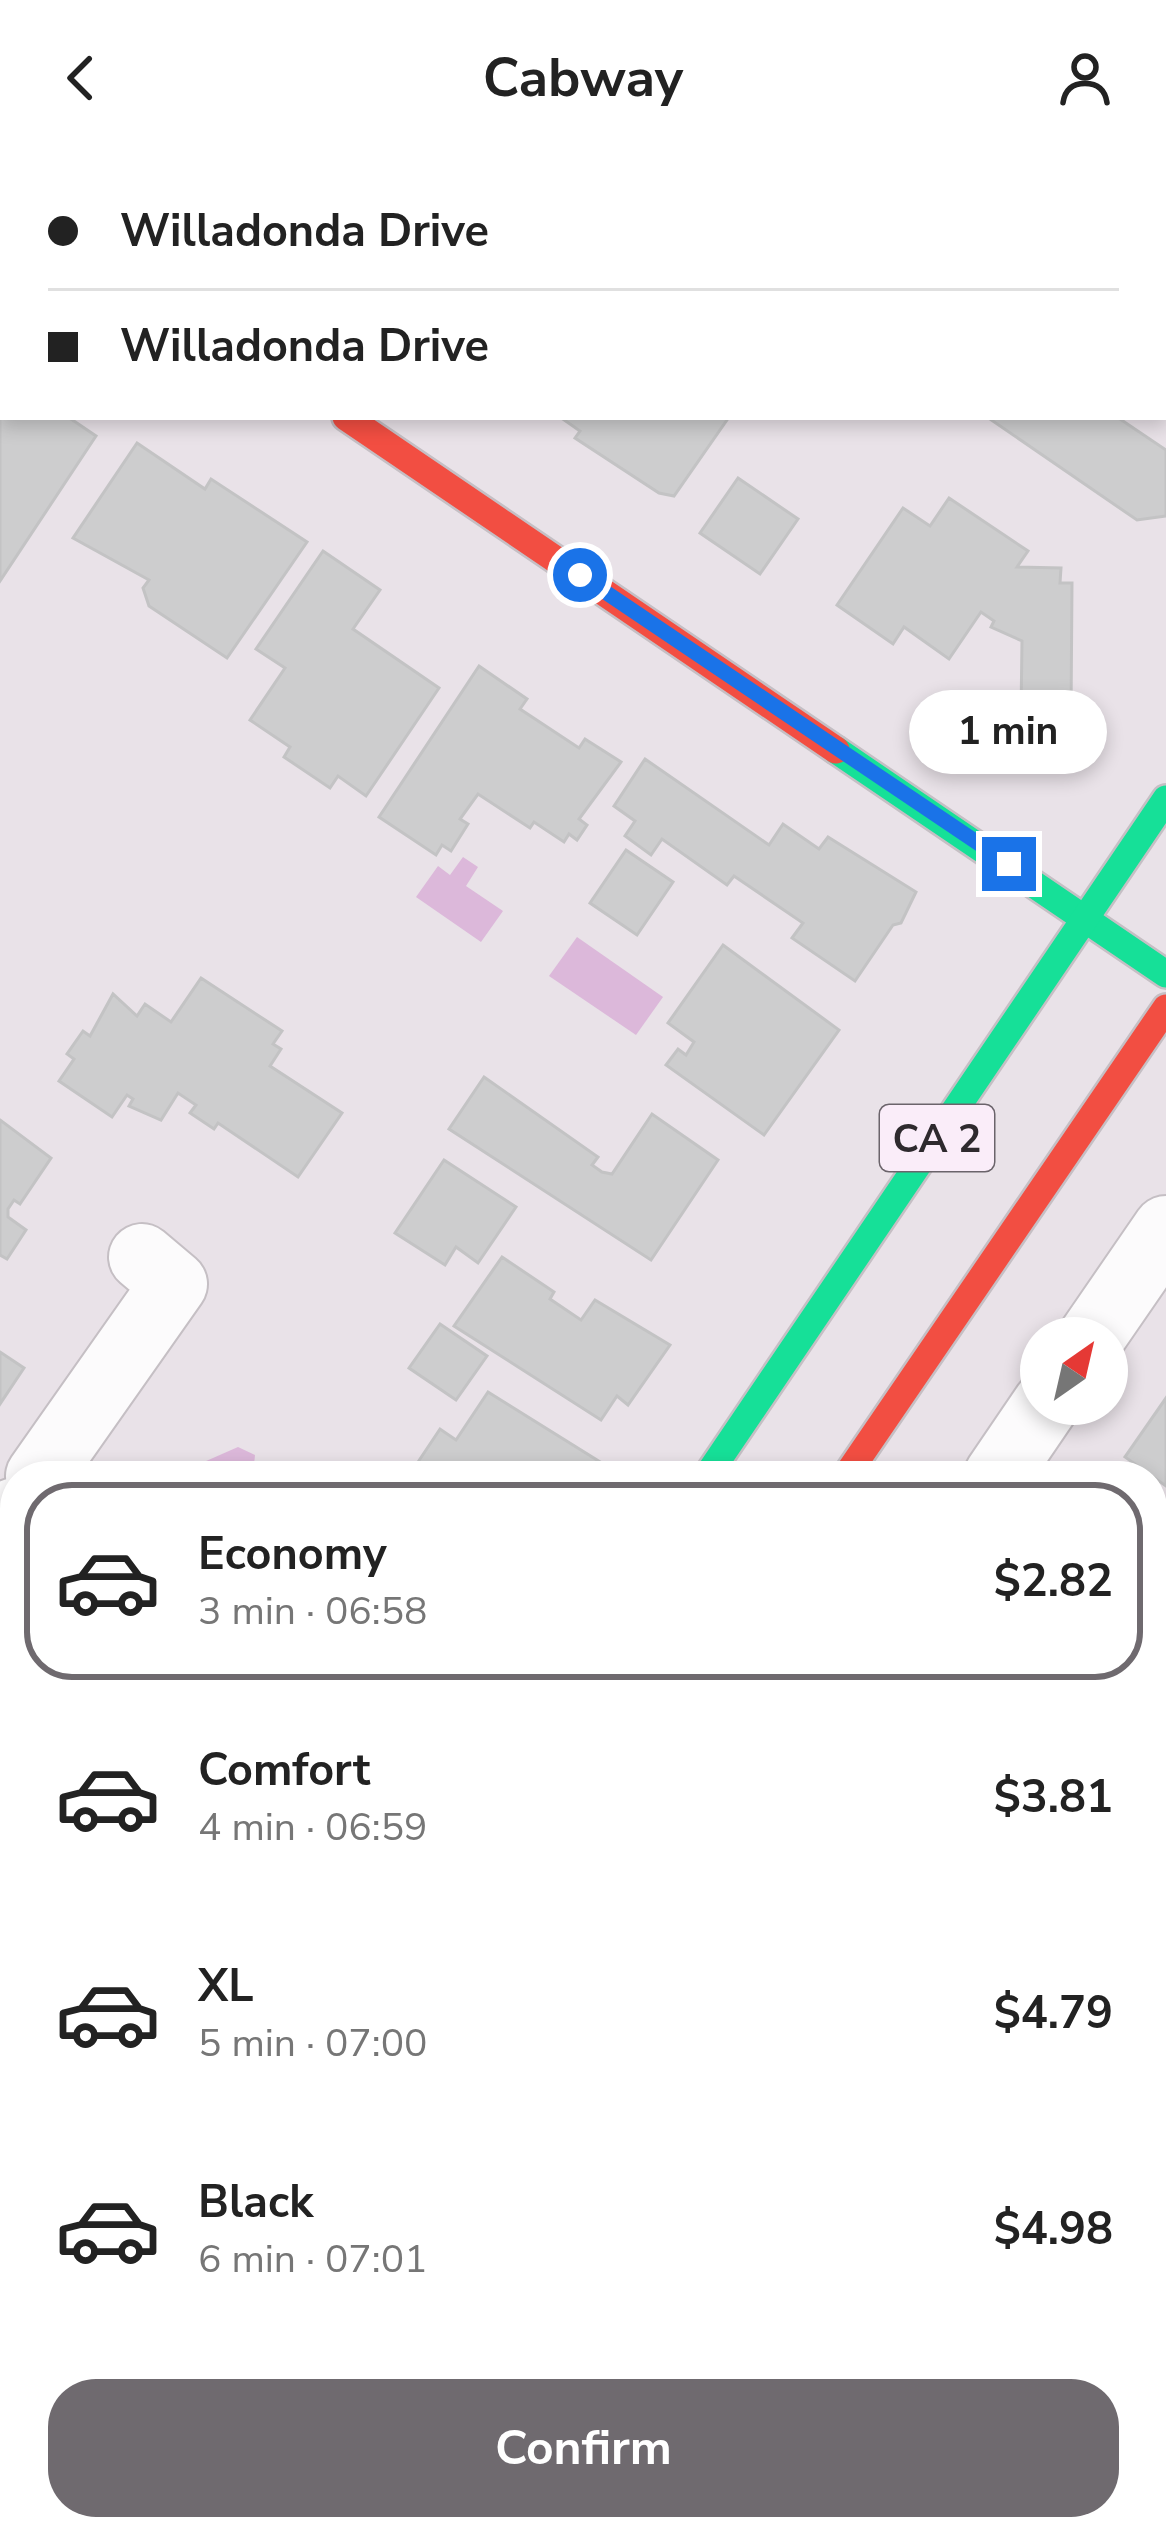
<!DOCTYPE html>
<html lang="en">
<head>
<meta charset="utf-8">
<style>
	:root { --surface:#fff; --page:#f2f2f2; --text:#222; --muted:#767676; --line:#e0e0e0; --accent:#6f6a6f }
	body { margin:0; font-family:"Nunito Sans",sans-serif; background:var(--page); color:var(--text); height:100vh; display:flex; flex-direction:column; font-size:45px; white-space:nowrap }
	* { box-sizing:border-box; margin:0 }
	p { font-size:39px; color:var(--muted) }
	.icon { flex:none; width:66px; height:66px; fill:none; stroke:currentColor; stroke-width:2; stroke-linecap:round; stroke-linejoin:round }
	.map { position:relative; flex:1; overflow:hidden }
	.side { position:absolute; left:0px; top:1305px; width:1167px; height:1080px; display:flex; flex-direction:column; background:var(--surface); border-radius:48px 48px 0 0; box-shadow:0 6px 18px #0003 }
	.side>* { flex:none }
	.top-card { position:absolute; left:0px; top:0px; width:1167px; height:264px; box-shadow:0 6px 18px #0003; display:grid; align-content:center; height:264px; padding:0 48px; background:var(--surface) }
	.needle { width:78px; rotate:34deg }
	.fabs { position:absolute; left:1020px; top:1161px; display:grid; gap:24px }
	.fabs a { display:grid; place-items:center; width:108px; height:108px; border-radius:50%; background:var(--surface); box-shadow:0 6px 18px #0003; font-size:60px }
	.end { position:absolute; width:54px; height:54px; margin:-27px; border:15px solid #1a73e8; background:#fff; box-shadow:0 0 0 6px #fff }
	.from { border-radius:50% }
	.bubble { position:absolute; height:84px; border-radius:42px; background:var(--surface); box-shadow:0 6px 18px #0003; font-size:39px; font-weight:700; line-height:84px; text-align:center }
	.top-card b { display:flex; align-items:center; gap:42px; height:114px; font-size:45px }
	.top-card b+b { border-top:3px solid var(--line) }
	.top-card i { width:30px; height:30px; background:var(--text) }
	ul { padding:21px 0 0; list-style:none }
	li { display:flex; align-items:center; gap:36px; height:198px; margin:0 24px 18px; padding:0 24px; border:6px solid transparent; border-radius:48px }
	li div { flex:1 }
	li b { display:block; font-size:45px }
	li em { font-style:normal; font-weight:700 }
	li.on { border-color:var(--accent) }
	li>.icon { width:108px; height:108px; stroke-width:1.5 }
	.primary-button { display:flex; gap:24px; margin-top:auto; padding:24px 48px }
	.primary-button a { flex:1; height:138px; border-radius:48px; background:var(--accent); color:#fff; font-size:48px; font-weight:700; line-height:138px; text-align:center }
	header { display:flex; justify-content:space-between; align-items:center; height:156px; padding:0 48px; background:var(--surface); font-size:54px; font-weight:700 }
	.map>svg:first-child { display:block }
	.water { fill:#dcb8da }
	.building { fill:#cdcdce; stroke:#c3c3c4; stroke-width:3 }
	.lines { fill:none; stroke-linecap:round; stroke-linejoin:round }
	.street-casing { stroke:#c5bfc4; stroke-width:70 }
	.fast-casing { stroke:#c5bfc4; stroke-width:32 }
	.slow-casing { stroke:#c5bfc4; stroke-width:32 }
	.jam-casing { stroke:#c5bfc4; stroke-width:32 }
	.street { stroke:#fcfbfc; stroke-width:66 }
	.fast { stroke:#16e098; stroke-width:27 }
	.slow { stroke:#ffcf43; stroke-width:27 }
	.jam { stroke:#f24e42; stroke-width:27 }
	.route { stroke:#1a73e8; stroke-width:15 }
	.labels { text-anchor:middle; stroke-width:10; stroke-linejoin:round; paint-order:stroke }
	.shield { fill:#faedf9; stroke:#6b646b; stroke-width:3 }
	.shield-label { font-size:39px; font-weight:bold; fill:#2e2a2e }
</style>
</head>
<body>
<header><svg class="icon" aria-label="back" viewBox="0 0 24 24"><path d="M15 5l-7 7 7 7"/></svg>Cabway<svg class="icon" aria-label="person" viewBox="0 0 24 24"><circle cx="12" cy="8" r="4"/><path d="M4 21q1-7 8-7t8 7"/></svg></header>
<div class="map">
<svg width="1166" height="2385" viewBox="0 0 1166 2385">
	<rect width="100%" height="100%" fill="#e9e2e8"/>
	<g class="water">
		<polygon points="463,701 478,711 466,730 503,755 481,786 416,741 438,710 450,719"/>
		<polygon points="577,781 663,841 636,879 549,820"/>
		<polygon points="238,1291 255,1299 253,1319 172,1320"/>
	</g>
	<g class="building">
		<polygon points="286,0 395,0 399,3 284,3"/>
		<polygon points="551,0 684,0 682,3"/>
		<polygon points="1120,0 1166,0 1166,68 1164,3"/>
		<polygon points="0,204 3,261 68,261 96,280 0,425"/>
		<polygon points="560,261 729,261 674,340 659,337 575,282 580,275"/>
		<polygon points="987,261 1117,261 1166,294 1166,360 1137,364"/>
		<polygon points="137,287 205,333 211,323 307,386 227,502 149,450 143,432 149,424 73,382"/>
		<polygon points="738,322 798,363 760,418 700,377"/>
		<polygon points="949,342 1028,395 1017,411 1061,412 1060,427 1072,427 1071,559 1021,558 1022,485 991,471 994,465 981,456 949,503 904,471 893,488 837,449 903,352 930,370"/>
		<polygon points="323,395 380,434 353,473 439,532 366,640 338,620 330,632 284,601 290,591 250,564 285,512 256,493"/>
		<polygon points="479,510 527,543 520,553 579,592 585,583 621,606 579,663 587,669 577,684 569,678 564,686 534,666 530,672 478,638 460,663 468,668 451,695 442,689 436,699 379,661"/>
		<polygon points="645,603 769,689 783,668 819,693 828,681 916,736 901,767 893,769 855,825 792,782 803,767 734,720 727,729 662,683 651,699 625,680 635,665 614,650"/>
		<polygon points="626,694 673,726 637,779 590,747"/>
		<polygon points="723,789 839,874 764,979 666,909 678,893 686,899 694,886 668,867"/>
		<polygon points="201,822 282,875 273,888 281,893 270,910 342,957 298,1021 218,967 214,973 190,957 196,949 178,937 161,964 129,950 133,943 127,939 112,961 59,925 74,903 67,898 83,875 90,880 113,838 137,860 145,848 171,866"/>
		<polygon points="484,921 598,1001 592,1009 602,1016 612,1018 652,958 718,1004 651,1104 449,973"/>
		<polygon points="0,964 51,1002 20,1048 14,1044 8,1053 8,1061 26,1074 7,1103 0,1099"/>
		<polygon points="444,1004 516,1051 478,1107 456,1091 445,1109 395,1077"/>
		<polygon points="502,1101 554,1136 550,1143 581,1164 595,1144 670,1189 628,1249 617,1240 601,1264 454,1170"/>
		<polygon points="440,1168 487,1200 456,1244 409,1212"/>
		<polygon points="0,1196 24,1212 0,1248"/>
		<polygon points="488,1236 605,1309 598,1320 438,1320 418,1306 440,1273 456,1284"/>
		<polygon points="1166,1242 1166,1330 1125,1301"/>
		<polygon points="15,1496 15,1560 0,1550 0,1519"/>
		<polygon points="1152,1677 1166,1687 1166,1922 1152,1913"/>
		<polygon points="0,1827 15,1837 13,1946 0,1932"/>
		<polygon points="0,2054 15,2065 15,2106 0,2127"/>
		<polygon points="0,2149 15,2159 0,2187"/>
		<polygon points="1152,2288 1160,2301 1156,2306 1166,2312 1166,2344 1152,2364"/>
		<polygon points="426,2370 537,2370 527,2385 393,2385 402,2372 418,2383"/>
		<polygon points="607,2370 647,2370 636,2385"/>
		<polygon points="1102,2370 1148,2370 1150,2374 1142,2385 1092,2385"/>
	</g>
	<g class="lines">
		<g class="street-casing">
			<g id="street">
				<polyline points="919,0 923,3"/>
				<polyline points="1164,177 1166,178"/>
				<polyline points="1091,1182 1166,1073"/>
				<polyline points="39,1320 174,1128 142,1101"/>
				<polyline points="997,1320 1046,1248"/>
				<polyline points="0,1376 15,1355"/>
				<polyline points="0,1706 15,1717"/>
				<polyline points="1152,2103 1166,2113"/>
				<polyline points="287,2385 297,2370"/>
			</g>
		</g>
		<g class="fast-casing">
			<g id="fast">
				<polyline points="836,594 1166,818"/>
				<polyline points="707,1320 1166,643"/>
			</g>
		</g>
		<g class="slow-casing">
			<polyline id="slow" points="0,2361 15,2339"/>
		</g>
		<g class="jam-casing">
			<g id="jam">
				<polyline points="346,261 836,594"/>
				<polyline points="846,1320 1166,852"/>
				<polyline points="118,2385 128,2370"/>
			</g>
		</g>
		<use href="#street" class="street"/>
		<use href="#fast" class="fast"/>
		<use href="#slow" class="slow"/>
		<use href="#jam" class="jam"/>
	</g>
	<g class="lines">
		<polyline class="route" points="580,419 1009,708"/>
	</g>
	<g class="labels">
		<rect class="shield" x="880" y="949" width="114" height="66" rx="9"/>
		<g class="shield-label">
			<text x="937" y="996">CA 2</text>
		</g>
	</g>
</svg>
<div class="fabs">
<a><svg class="needle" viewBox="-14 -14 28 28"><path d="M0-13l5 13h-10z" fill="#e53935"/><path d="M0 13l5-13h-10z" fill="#767676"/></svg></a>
</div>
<i class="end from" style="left:580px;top:419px"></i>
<i class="end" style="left:1009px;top:708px"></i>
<div class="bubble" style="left:909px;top:534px;width:198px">1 min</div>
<div class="top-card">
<b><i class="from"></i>Willadonda Drive</b>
<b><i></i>Willadonda Drive</b>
</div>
<section class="side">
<ul>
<li class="on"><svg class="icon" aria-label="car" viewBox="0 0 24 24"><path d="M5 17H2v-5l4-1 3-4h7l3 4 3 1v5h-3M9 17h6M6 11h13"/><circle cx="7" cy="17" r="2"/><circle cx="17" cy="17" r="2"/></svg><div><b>Economy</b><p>3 min · 06:58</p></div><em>$2.82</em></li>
<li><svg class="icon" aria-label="car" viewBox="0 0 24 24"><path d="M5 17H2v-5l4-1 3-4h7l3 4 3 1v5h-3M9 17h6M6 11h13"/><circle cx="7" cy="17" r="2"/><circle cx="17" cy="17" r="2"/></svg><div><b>Comfort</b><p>4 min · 06:59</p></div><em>$3.81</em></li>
<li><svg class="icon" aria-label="car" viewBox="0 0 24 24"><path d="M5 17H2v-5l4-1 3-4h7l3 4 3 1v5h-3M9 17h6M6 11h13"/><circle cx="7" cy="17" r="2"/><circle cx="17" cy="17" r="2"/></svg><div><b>XL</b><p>5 min · 07:00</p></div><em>$4.79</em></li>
<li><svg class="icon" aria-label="car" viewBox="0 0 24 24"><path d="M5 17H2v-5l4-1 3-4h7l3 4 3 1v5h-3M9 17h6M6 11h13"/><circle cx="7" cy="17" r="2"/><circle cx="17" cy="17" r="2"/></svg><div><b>Black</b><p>6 min · 07:01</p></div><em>$4.98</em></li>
</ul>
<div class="primary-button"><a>Confirm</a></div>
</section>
</div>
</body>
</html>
